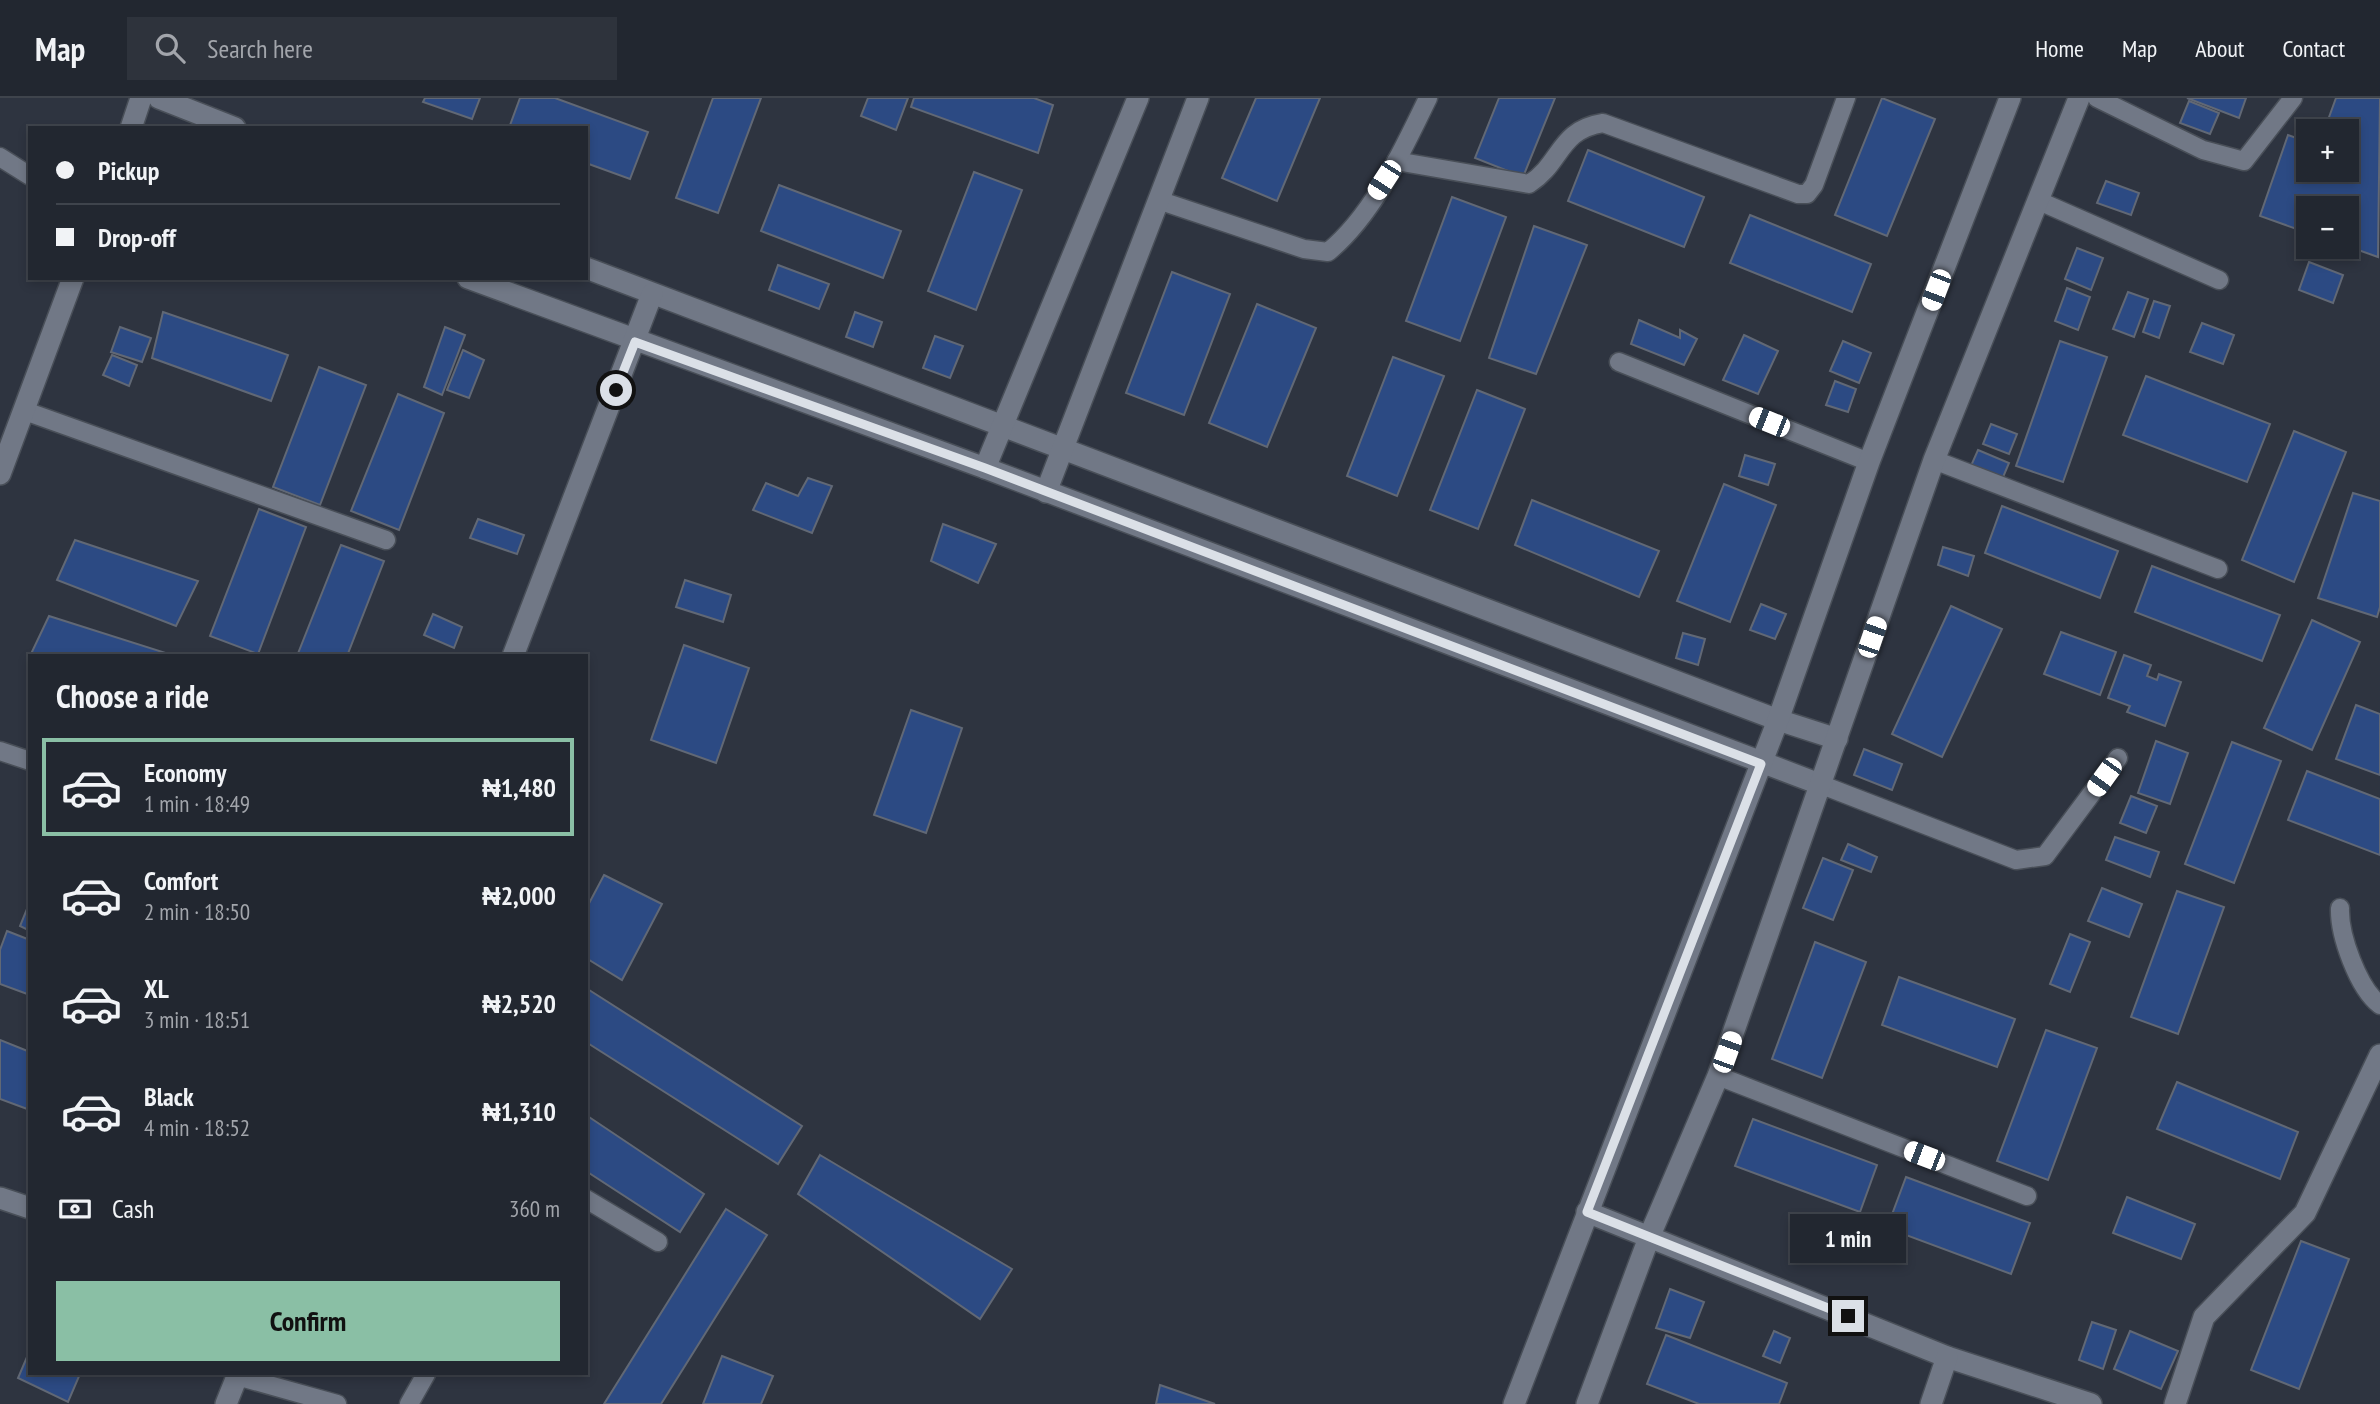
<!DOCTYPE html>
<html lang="en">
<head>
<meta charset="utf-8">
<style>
	:root { --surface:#222730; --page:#2e333c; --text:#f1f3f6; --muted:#a2a5ab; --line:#3f444c; --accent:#8abfa5 }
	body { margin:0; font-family:"PT Sans Narrow",sans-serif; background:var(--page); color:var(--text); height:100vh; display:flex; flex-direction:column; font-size:26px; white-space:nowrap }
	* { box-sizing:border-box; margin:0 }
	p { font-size:23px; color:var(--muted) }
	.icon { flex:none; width:38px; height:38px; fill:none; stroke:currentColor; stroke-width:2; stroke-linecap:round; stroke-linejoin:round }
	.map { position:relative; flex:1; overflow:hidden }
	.side { position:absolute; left:28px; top:556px; width:560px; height:721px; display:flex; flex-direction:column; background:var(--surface); border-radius:0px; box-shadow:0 4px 10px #0003,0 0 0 2px var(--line) }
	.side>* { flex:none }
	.guide { position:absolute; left:28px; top:28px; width:560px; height:154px; border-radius:0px; box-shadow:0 4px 10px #0003,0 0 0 2px var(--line); display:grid; align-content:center; height:154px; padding:0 28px; background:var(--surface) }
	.fabs { position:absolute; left:2296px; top:21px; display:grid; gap:14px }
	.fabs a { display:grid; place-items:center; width:63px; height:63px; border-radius:0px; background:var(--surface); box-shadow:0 4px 10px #0003,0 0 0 2px var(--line); font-size:35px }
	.end { position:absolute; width:32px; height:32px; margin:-16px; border:9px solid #dbe0e7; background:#111; box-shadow:0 0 0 4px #111 }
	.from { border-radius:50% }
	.bubble { position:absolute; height:49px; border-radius:0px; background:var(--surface); box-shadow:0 4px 10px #0003,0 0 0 2px var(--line); font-size:23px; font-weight:700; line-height:49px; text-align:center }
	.car { position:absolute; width:21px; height:42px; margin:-21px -10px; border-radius:9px; box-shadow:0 0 5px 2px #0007; background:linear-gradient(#fff 24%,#345 0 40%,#fff 0 76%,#345 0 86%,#fff 0) }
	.guide b { display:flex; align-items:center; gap:24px; height:66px; font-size:26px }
	.guide b+b { border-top:2px solid var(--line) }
	.guide i { width:18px; height:18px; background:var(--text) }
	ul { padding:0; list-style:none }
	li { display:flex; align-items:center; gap:21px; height:98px; margin:0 14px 10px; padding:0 14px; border:4px solid transparent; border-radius:0px }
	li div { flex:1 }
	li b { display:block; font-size:26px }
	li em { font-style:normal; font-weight:700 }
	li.active { border-color:var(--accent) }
	li>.icon { width:63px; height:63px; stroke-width:1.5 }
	h2 { padding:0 28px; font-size:32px; line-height:84px }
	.pay { display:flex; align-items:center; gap:18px; height:77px; padding:0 28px; font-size:26px }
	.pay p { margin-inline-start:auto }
	.action { display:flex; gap:14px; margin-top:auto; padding:14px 28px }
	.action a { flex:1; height:80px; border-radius:0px; background:var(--accent); color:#111; font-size:28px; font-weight:700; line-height:80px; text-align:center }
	header { display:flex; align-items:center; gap:42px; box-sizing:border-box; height:98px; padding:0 35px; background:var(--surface); border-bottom:2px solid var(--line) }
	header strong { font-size:33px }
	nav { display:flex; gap:38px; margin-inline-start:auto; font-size:24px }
	.search { width:490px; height:63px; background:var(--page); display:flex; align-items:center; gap:18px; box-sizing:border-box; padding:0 24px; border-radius:0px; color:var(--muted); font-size:26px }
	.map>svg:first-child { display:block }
	.building { fill:#2c4a83; stroke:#616875; stroke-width:2 }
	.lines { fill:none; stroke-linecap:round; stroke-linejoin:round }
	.lane-casing { stroke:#494f58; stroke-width:21 }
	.street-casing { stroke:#494f58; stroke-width:24 }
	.lane { stroke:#717886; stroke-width:18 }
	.street { stroke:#717886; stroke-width:21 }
	.route { stroke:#dbe0e7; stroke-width:9 }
</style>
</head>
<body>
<header>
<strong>Map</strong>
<div class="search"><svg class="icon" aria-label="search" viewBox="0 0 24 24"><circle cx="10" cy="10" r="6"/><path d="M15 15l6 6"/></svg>Search here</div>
<nav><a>Home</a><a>Map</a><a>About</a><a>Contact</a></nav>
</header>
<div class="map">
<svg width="2380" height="1306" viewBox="0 0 2380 1306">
	<rect width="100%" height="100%" fill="#2e3440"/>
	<g class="building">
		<polygon points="425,0 480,0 472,21 423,4"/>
		<polygon points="520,0 555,0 648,34 630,81 586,65 586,30 509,30"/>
		<polygon points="713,0 761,0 718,115 676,100"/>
		<polygon points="868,0 908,0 896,32 861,18"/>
		<polygon points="914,0 1034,0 1053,7 1038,55 911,9"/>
		<polygon points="1256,0 1320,0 1277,103 1222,80"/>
		<polygon points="1499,0 1555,0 1523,79 1475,60"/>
		<polygon points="1882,0 1935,21 1887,138 1835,117"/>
		<polygon points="2187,0 2246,0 2239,20"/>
		<polygon points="2336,0 2380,0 2378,159 2347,148 2347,110 2308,110 2308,135 2260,118 2288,37 2308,44 2308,72 2347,72 2347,33 2324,33"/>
		<polygon points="2189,3 2219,15 2210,36 2180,25"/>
		<polygon points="1588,52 1704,99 1684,149 1568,103"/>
		<polygon points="974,74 1022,92 976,212 928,193"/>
		<polygon points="2106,83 2139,95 2131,117 2097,105"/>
		<polygon points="779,87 901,133 883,180 761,133"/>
		<polygon points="1452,99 1506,119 1460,243 1406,223"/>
		<polygon points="1750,117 1871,166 1852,214 1730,165"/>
		<polygon points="1534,128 1587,147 1536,276 1489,260"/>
		<polygon points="2077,150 2103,160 2091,192 2065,181"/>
		<polygon points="2309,164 2343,177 2333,205 2299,192"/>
		<polygon points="778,167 829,186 819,211 769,192"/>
		<polygon points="1172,174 1230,196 1184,317 1126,295"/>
		<polygon points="2067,190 2090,199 2078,232 2055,223"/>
		<polygon points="2128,194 2148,201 2134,239 2113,231"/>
		<polygon points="2154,203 2170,208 2159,240 2143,234"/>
		<polygon points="1257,206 1316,230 1267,349 1209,325"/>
		<polygon points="163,214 288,257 271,303 152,260"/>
		<polygon points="855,214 882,224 873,249 846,239"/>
		<polygon points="1639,222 1680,240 1680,232 1697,241 1684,267 1631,246"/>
		<polygon points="2202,225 2234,237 2223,266 2190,254"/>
		<polygon points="120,229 151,240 142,264 111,254"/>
		<polygon points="445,229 465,237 442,297 424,289"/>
		<polygon points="1744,237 1778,253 1758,296 1723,282"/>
		<polygon points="935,238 963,248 950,280 923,270"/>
		<polygon points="1843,243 1871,255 1859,285 1830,273"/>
		<polygon points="2060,243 2107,259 2063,384 2016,368"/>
		<polygon points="463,252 484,262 469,300 447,292"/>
		<polygon points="112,257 137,267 129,288 103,277"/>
		<polygon points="1393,259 1444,278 1397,398 1347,378"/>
		<polygon points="319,269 366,287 320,407 273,389"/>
		<polygon points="2146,278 2270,326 2247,384 2123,337"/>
		<polygon points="1835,283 1856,291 1848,314 1826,307"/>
		<polygon points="1477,292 1525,311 1478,431 1430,412"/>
		<polygon points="398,296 444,315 399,432 351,413"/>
		<polygon points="1991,326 2017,336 2009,356 1983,346"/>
		<polygon points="2294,333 2346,354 2294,484 2242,462"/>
		<polygon points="1978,352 2009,365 2001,384 1970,370"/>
		<polygon points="1745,357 1775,366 1768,387 1739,378"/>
		<polygon points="808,380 832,388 812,435 753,412 766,385 798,398"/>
		<polygon points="1724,386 1776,407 1730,524 1677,503"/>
		<polygon points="2353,395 2380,403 2380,509 2377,519 2318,500"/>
		<polygon points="1532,402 1659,453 1639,499 1515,447"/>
		<polygon points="2002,408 2118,453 2100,500 1985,455"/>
		<polygon points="259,411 306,429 258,556 210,538"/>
		<polygon points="478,421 524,437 517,456 470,440"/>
		<polygon points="943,426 996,446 978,485 931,463"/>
		<polygon points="75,442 198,483 176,528 57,482"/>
		<polygon points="341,447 384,463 347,558 297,558"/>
		<polygon points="1943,449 1974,458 1968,478 1938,467"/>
		<polygon points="2152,468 2280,517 2262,563 2135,514"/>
		<polygon points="685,482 731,497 723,524 676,509"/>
		<polygon points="1761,506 1786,516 1775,541 1750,532"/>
		<polygon points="1951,508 2002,531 1942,659 1892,636"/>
		<polygon points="433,516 462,529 454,550 424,537"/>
		<polygon points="49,518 169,556 168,558 30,558"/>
		<polygon points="2312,522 2360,544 2312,652 2264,630"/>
		<polygon points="2061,534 2116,554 2100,597 2044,576"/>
		<polygon points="1683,535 1705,541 1698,567 1676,560"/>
		<polygon points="684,547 749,570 716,665 651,642"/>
		<polygon points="2124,557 2151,567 2147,578 2157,582 2159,576 2181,584 2165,628 2127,614 2130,608 2108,600"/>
		<polygon points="2356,607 2380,616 2380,677 2336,661"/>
		<polygon points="911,612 962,630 926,735 874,717"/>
		<polygon points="2156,643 2188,655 2170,706 2138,695"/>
		<polygon points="2232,644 2281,663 2234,785 2185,766"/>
		<polygon points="1864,651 1902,666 1892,692 1854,677"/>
		<polygon points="2307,673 2380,701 2380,757 2288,722"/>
		<polygon points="2131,698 2157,708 2146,735 2120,725"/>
		<polygon points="2115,739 2159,754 2150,779 2106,762"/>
		<polygon points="1848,746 1877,759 1871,774 1841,762"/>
		<polygon points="1823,760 1853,772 1833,822 1803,810"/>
		<polygon points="604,777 662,806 622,882 586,860 586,811"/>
		<polygon points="2102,790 2142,806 2129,839 2088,823"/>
		<polygon points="2177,793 2224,809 2178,936 2131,919"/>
		<polygon points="29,806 30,806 30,833 20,828"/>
		<polygon points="7,833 30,842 30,897 0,886 0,852"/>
		<polygon points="2070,836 2090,844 2070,894 2050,886"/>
		<polygon points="1815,844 1866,864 1822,980 1772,961"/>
		<polygon points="1899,879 2015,921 1997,969 1882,927"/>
		<polygon points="586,890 802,1028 778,1066 586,944"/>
		<polygon points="2046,932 2097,950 2048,1082 1997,1063"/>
		<polygon points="0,942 30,954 30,1012 0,1001"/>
		<polygon points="2177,984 2298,1034 2280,1081 2157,1031"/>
		<polygon points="586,1017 704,1096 680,1134 586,1073"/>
		<polygon points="1753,1021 1877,1067 1860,1114 1735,1068"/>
		<polygon points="820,1057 1012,1171 980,1221 798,1096"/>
		<polygon points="1906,1079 2030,1125 2011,1176 1887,1130"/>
		<polygon points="2127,1099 2195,1126 2181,1161 2113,1135"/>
		<polygon points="726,1111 767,1137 661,1306 604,1306"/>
		<polygon points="2301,1143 2349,1161 2299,1291 2251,1272"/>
		<polygon points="1670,1191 1704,1204 1690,1240 1656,1230"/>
		<polygon points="2092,1224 2116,1232 2103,1271 2079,1262"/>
		<polygon points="1774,1233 1790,1240 1780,1265 1763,1258"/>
		<polygon points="2130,1233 2178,1253 2161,1291 2114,1271"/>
		<polygon points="1666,1237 1787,1285 1779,1306 1699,1306 1647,1286"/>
		<polygon points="30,1252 30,1276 80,1276 68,1304 18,1280"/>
		<polygon points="722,1258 773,1278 761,1306 703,1306"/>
		<polygon points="1160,1287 1215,1306 1156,1306"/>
	</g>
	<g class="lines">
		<g class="lane-casing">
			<g id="lane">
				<polyline points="2097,0 2203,52 2244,63 2293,0"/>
				<polyline points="0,59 30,78"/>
				<path d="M1396 63 1529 86C1562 65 1558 32 1603 25L1798 96H1807L1814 87 1846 0"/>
				<path d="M1158 102 1304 151 1328 154C1374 116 1402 53 1428 0"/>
				<polyline points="2039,103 2219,182"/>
				<polyline points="1619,264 1869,364"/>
				<polyline points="25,313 386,442"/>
				<polyline points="1934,362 2218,471"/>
				<polyline points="0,653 30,663"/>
				<polyline points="1822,687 2016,762 2045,758 2118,660"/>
				<path d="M2340 810C2339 837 2358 890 2380 907"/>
				<polyline points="1718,978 2027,1098"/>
				<polyline points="586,1101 658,1144"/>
				<polyline points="237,1278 337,1306"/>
				<polyline points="409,1306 426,1276"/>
			</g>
		</g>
		<g class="street-casing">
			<g id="street">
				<polyline points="159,0 235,30"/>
				<polyline points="131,30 141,0"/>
				<polyline points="586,170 1778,622 1837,641"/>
				<polyline points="468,180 985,370 1822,687"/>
				<polyline points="985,370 1138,0"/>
				<polyline points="0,376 73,180"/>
				<polyline points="1046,394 1198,0"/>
				<polyline points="513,558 652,196"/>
				<polyline points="0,1100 30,1110"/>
				<polyline points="1587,1114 1947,1259 2091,1306"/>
				<polyline points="226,1306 238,1276"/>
				<polyline points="1514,1306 1778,622 1869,364 2010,0"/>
				<polyline points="1587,1306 1650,1137 1718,978 1934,362 2079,0"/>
				<polyline points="1931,1306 1947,1259"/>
				<polyline points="2175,1306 2204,1219 2305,1115 2380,957"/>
			</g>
		</g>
		<use href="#lane" class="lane"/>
		<use href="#street" class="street"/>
	</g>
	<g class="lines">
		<polyline class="route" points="616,292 635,244 985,370 1761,666 1587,1114 1848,1218"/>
	</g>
</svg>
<div class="fabs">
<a>+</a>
<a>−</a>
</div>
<i class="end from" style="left:616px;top:292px"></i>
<i class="end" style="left:1848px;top:1218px"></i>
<div class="bubble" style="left:1790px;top:1116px;width:116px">1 min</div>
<i class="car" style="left:1384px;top:82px;rotate:213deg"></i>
<i class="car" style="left:1936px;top:192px;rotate:201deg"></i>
<i class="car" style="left:1769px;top:324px;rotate:292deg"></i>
<i class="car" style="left:1872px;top:539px;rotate:19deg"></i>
<i class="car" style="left:2104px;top:679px;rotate:216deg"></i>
<i class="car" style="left:1727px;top:954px;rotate:20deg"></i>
<i class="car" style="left:1924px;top:1058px;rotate:291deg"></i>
<div class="guide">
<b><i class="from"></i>Pickup</b>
<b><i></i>Drop-off</b>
</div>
<section class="side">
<h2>Choose a ride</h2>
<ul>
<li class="active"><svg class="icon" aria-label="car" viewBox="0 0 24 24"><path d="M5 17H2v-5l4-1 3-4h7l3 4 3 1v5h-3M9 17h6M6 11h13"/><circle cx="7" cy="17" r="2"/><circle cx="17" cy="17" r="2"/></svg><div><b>Economy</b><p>1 min · 18:49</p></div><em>₦1,480</em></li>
<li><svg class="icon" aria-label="car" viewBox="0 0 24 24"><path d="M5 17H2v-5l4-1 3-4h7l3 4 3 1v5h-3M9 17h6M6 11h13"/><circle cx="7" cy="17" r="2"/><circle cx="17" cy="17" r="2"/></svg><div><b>Comfort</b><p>2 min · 18:50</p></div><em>₦2,000</em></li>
<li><svg class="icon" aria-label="car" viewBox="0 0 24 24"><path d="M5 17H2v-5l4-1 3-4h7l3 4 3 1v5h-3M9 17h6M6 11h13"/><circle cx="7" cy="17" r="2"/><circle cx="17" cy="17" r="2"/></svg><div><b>XL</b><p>3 min · 18:51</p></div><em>₦2,520</em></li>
<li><svg class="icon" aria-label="car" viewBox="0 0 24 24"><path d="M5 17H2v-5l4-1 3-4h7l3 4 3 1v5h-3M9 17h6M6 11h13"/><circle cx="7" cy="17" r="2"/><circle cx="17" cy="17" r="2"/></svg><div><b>Black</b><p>4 min · 18:52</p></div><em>₦1,310</em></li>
</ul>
<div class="pay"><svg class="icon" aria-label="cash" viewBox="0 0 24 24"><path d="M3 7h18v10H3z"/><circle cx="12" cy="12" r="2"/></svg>Cash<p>360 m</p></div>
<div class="action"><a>Confirm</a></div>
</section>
</div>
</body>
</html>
